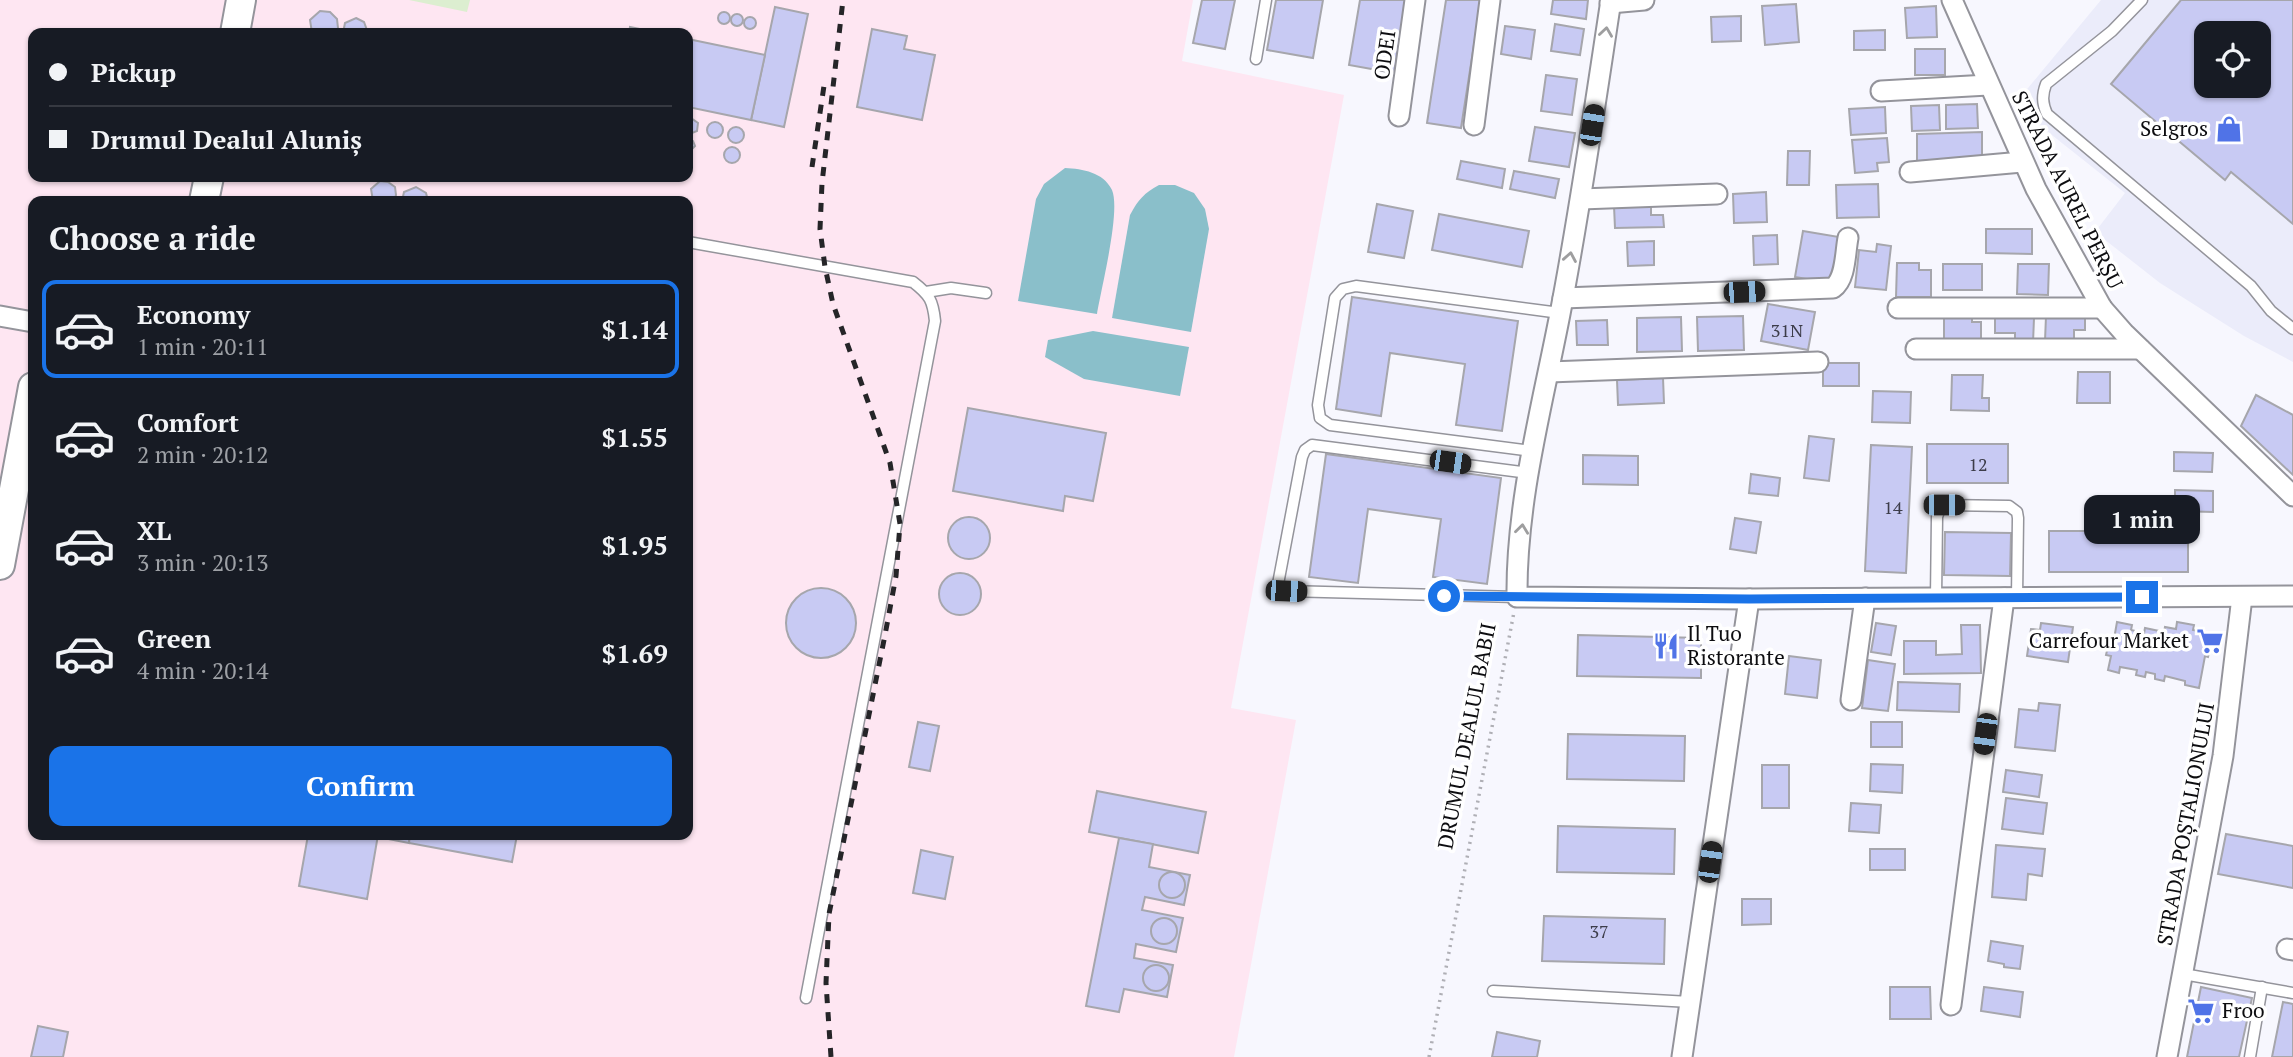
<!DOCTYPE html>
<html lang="en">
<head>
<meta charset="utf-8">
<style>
	:root { --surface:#171b24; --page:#20242c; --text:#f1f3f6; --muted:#9ea1a6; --line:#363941; --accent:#1a73e8 }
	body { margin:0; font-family:"PT Serif",serif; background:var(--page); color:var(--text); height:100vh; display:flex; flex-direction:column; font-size:26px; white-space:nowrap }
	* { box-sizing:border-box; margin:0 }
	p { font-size:23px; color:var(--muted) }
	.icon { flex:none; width:38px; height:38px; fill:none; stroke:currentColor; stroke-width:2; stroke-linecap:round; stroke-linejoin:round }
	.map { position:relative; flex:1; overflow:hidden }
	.panel { position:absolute; left:28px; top:196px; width:665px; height:644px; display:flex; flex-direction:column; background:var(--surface); border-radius:14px; box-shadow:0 2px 5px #0004 }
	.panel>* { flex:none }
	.banner { position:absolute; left:28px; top:28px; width:665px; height:154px; border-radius:14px; box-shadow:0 2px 5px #0004; display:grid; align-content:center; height:154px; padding:0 21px; background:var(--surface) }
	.buttons { position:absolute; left:2194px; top:21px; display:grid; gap:14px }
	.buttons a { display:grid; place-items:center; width:77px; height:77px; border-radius:14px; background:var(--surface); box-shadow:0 2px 5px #0004; font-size:35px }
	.end { position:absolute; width:32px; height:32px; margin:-16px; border:9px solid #1a73e8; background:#fff; box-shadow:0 0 0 4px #fff }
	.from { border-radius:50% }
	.bubble { position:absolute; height:49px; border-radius:14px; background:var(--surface); box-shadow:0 2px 5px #0004; font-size:23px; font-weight:600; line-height:49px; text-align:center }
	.car { position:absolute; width:21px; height:42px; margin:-21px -10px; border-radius:9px; box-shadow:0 0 5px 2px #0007; background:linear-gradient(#222 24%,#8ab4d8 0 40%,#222 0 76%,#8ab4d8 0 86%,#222 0) }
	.banner b { display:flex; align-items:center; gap:24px; height:66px; font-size:26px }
	.banner b+b { border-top:2px solid var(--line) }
	.banner i { width:18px; height:18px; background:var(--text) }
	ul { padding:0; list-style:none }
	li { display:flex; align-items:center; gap:21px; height:98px; margin:0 14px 10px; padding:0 7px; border:4px solid transparent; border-radius:14px }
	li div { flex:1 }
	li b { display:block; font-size:26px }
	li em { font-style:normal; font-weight:600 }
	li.on { border-color:var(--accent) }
	li>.icon { width:63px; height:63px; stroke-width:1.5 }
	h2 { padding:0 21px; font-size:32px; line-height:84px }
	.cta { display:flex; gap:14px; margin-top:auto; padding:14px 21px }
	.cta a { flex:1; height:80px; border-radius:14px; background:var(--accent); color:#fff; font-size:28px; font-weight:600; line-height:80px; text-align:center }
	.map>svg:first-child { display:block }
	.built { fill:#ebecfa; fill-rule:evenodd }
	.industrial { fill:#fee6f2; fill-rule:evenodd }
	.green { fill:#dceed0 }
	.water { fill:#8abfca }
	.building { fill:#c8caf3; stroke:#a6a6ac; stroke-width:2; fill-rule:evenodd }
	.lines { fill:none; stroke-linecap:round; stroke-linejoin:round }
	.lane-casing { stroke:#94949b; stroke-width:13 }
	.street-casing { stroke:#94949b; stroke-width:23 }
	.secondary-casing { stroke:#94949b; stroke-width:32 }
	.path { stroke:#afafb5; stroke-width:3.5; stroke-dasharray:2 5; stroke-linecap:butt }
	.lane { stroke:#fff; stroke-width:10 }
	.street { stroke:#fff; stroke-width:19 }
	.secondary { stroke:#fff; stroke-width:28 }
	.rail { stroke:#252528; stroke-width:5; stroke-dasharray:9 9; stroke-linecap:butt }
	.oneway { stroke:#9e9e9f }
	.route { stroke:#1a73e8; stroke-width:9 }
	.labels { text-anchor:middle; stroke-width:7; stroke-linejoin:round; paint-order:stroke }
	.number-label { font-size:18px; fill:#3c3c49 }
	.street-label { font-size:21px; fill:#0d0d10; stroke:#fff }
	.poi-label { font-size:21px; fill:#0d0d10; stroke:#fff; text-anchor:end }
</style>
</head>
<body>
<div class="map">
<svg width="2293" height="1057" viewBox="0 0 2293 1057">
	<rect width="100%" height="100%" fill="#f7f7fe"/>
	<path class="built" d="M2101 0H2293V362L2244 336 2160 283 2095 232 2125 193 2014 105ZM2207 33H2259V86H2207Z"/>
	<path class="industrial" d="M0 0H1193L1182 61 1344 95 1231 708 1296 720 1234 1057H0ZM33 33H688V177H33ZM33 201H688V835H33Z"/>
	<polygon class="green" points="409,0 470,0 467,12"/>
	<g class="water">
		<path d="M1065 168C1083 169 1103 172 1112 190 1121 211 1101 289 1097 314L1018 301 1036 199 1044 184Z"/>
		<path d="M1159 185H1175L1194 193 1205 209 1209 229 1191 332 1112 318 1130 215C1138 200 1144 193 1159 185Z"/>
		<polygon points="1093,331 1189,347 1180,396 1084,379 1045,357 1048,340"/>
	</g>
	<g class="building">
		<polygon points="1202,0 1235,0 1225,49 1193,43"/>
		<polygon points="1276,0 1323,0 1313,58 1267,50"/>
		<polygon points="1360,0 1407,0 1394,73 1349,65"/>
		<polygon points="1446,0 1481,0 1461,128 1427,123"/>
		<polygon points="1553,0 1588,0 1586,19 1551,14"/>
		<path d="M2181 0H2293V224L2231 172 2225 180 2111 84ZM2207 33H2259V86H2207Z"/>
		<polygon points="1796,4 1799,42 1765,45 1762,6"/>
		<polygon points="1936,6 1937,37 1907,38 1905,8"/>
		<polygon points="775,7 808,14 784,127 751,120"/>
		<polygon points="320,11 330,12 337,19 338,28 336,33 312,33 310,20"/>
		<circle cx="724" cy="18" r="6"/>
		<circle cx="737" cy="20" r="6"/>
		<polygon points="1741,16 1741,41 1712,42 1711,17"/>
		<circle cx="750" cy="23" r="6"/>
		<polygon points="356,18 364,22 368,33 343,33 345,23"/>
		<polygon points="1555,24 1584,29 1580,55 1551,51"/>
		<polygon points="1505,26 1535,30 1531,59 1501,54"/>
		<polygon points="630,27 659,33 629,33"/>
		<polygon points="872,29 907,36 904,49 935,55 922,120 857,107"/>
		<polygon points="1885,30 1885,50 1854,50 1854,31"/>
		<polygon points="688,39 765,55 751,120 688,107"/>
		<rect x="1915" y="49" width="30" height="26"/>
		<polygon points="1546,75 1577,79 1572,115 1541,111"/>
		<polygon points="1977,104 1978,128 1946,129 1946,105"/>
		<polygon points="1939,105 1940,130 1912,131 1911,106"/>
		<polygon points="1885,107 1886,133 1851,135 1849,109"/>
		<polygon points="691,118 698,123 697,131 692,133 688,132 688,119"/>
		<circle cx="715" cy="130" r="8"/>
		<polygon points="1535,127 1575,133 1569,167 1529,161"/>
		<circle cx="736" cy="135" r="8"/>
		<polygon points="1982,132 1982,158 1917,161 1917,134"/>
		<polygon points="688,137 693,141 695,146 688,153"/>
		<polygon points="1887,138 1889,162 1877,163 1878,171 1855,173 1852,140"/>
		<circle cx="732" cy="155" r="8"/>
		<polygon points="1788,151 1810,151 1809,185 1787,185"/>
		<polygon points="1461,161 1505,169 1502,188 1457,179"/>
		<polygon points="1514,171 1559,179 1555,198 1510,189"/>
		<polygon points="380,181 388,182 395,187 396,195 394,201 373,201 371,189"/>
		<polygon points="1878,184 1879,217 1837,218 1836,185"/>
		<polygon points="416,187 426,193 428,201 402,201 404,192"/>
		<polygon points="1766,192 1767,222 1734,223 1733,194"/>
		<polygon points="1377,204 1413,211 1404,258 1368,252"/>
		<polygon points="1651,205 1651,215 1663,215 1664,227 1615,228 1614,206"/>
		<polygon points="1439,214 1529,231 1522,267 1432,250"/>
		<polygon points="1986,229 2032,229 2032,254 1986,253"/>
		<polygon points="1803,231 1839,237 1831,283 1795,277"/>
		<polygon points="1777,235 1778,264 1754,265 1753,236"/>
		<polygon points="1654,241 1654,265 1628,266 1627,242"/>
		<polygon points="1877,244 1891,246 1886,290 1855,287 1859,250 1876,252"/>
		<polygon points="1897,263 1919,263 1919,270 1931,270 1931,297 1896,297"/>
		<rect x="1943" y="264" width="39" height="26"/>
		<polygon points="2018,264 2049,264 2048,295 2017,294"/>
		<polygon points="1352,297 1518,321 1502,431 1456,425 1465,364 1390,353 1381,416 1336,409"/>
		<polygon points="1768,304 1815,312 1808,350 1761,341"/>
		<polygon points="1944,315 1972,315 1972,322 1981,322 1981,340 1944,340"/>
		<polygon points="1743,316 1744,350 1698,351 1697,317"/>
		<polygon points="2046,316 2085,317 2085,330 2074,330 2074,341 2045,341"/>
		<polygon points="1681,317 1682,351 1637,352 1637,318"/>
		<polygon points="1995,318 2034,318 2033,343 2015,343 2015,333 1995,333"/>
		<polygon points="1607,320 1608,345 1577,345 1576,321"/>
		<rect x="1823" y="363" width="36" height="23"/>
		<polygon points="2078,372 2110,372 2110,403 2077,403"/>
		<polygon points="1952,375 1983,375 1982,398 1989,398 1989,411 1951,410"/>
		<polygon points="1663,378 1664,403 1618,405 1617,380"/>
		<polygon points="1873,391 1911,392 1910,423 1872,422"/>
		<polygon points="2256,395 2293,415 2293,475 2241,426"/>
		<polygon points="968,408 1106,433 1093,501 1065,496 1063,511 953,491"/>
		<polygon points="1809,436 1834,439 1829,481 1804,478"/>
		<rect x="1927" y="444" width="81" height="39"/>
		<polygon points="1871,445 1912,447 1906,573 1865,571"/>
		<polygon points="2174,452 2213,453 2212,472 2174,471"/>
		<polygon points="1326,454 1501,478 1487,584 1433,577 1441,519 1368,509 1358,583 1309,577"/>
		<polygon points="1583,455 1638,456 1638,485 1583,484"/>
		<polygon points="1751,474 1780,478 1778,496 1749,493"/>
		<polygon points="2175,490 2213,491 2213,512 2175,511"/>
		<circle cx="969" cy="538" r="21"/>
		<polygon points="1735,518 1761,522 1756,553 1730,549"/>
		<rect x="2049" y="531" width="139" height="41"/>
		<polygon points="1945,532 2011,533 2010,576 1944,575"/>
		<circle cx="960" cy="594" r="21"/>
		<circle cx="821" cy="623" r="35"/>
		<polygon points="2117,622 2132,625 2131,630 2144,633 2145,628 2164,632 2165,627 2176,629 2177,622 2194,625 2193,630 2213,634 2208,657 2205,656 2199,688 2185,685 2185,681 2165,676 2164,681 2155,679 2155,674 2146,672 2145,677 2136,675 2137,670 2120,667 2119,673 2108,670 2111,656 2106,655 2110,638 2114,639"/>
		<polygon points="1876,623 1896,626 1891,655 1871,652"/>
		<polygon points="2041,623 2073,627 2068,662 2027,656 2031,629 2040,630"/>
		<polygon points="1961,625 1980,625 1981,673 1904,674 1904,641 1936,641 1936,655 1962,654"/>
		<polygon points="1578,635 1701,638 1701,678 1577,676"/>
		<polygon points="1789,656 1821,660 1817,698 1785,694"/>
		<polygon points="1868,660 1895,664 1888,711 1862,708"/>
		<polygon points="1898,682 1960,684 1959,712 1897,710"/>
		<polygon points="2039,703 2060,705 2055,751 2015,747 2019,709 2038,711"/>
		<polygon points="918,722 939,726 930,771 909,767"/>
		<rect x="1871" y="722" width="31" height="25"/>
		<polygon points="1568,734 1685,736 1684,781 1567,779"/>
		<polygon points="1871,764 1903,765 1902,793 1870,791"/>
		<rect x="1762" y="765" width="27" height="43"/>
		<polygon points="2006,770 2042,775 2039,797 2003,792"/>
		<polygon points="1097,791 1206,812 1198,853 1089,832"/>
		<polygon points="2006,798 2047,803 2043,834 2002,829"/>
		<polygon points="1851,803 1881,805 1879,833 1849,831"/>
		<polygon points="1558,826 1675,829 1674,874 1557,872"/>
		<polygon points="2226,834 2293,846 2293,888 2218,874"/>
		<polygon points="308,835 378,835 367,899 299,886"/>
		<polygon points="378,835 410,835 409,843 378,837"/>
		<polygon points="410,835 517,835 512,862 409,843"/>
		<polygon points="1119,838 1153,844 1149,867 1190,875 1184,905 1145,897 1142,910 1183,918 1176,952 1136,944 1134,958 1173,965 1167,997 1124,989 1119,1012 1086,1006"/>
		<polygon points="1996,845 2045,849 2042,876 2028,874 2026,900 1992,897"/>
		<rect x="1870" y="849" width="35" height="21"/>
		<polygon points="921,850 953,857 945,899 913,893"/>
		<circle cx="1172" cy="885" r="13"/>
		<polygon points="1742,899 1771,899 1771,924 1742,925"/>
		<polygon points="1544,916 1665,919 1664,964 1542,961"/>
		<circle cx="1164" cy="931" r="13"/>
		<polygon points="1991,941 2023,946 2020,969 2004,967 2004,964 1988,961"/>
		<circle cx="1156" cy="978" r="13"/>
		<polygon points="1890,987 1930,987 1931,1019 1890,1019"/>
		<polygon points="1984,987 2023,992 2020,1017 1981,1011"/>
		<polygon points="2201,987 2252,998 2239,1057 2187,1057"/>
		<polygon points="2283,1002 2293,1004 2293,1057 2272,1057"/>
		<polygon points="38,1026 68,1032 63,1057 31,1057"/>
		<polygon points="1497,1032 1540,1041 1537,1057 1492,1057"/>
	</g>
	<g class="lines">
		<g class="lane-casing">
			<g id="lane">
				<path d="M2142 0 2112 31 2046 84C2042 95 2042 103 2047 114L2251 286 2271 311 2293 329"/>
				<polyline points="1256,59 1266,0"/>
				<path d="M688 242 913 282C930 295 933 301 935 321L806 998"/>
				<polyline points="926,292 951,288 986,293"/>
				<polyline points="1532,451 1330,425 1320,418 1318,405 1335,298 1343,289 1356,286 1560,313"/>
				<polyline points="1517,597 1286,591 1278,584 1302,457 1305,450 1312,445 1529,473"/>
				<polyline points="1936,598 1937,517 1940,508 1944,505 2009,506 2017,512 2018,518 2017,598"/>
				<polyline points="2183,974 2293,993"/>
				<polyline points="1493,991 1690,1002"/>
				<polyline points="2250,1057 2262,987"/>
			</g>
		</g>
		<g class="street-casing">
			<g id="street">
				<path d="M1611 0C1595 105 1580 210 1560 314 1542 407 1516 502 1517 597L1749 599 2293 596"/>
				<polyline points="1952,0 2036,189 2102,308 2124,333 2293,496"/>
				<polyline points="1610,3 1644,0"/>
				<polyline points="1881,91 1988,85"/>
				<polyline points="1399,116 1415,0"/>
				<polyline points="1474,125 1490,0"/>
				<polyline points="1910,172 2022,162"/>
				<polyline points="1581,199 1717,194"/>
				<path d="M1563 298 1833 288C1846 279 1845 253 1848 238"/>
				<polyline points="1898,308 2102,308"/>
				<polyline points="0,316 33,322"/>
				<polyline points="1916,349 2140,349"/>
				<polyline points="1549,372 1818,362"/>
				<polyline points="1851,700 1865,598"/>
				<polyline points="2287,949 2293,950"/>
				<polyline points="1951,1005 2004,598"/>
				<polyline points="1682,1057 1749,599"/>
				<polyline points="2167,1057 2223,756 2242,597"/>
			</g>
		</g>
		<g class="secondary-casing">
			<g id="secondary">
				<polyline points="235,33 241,0"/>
				<polyline points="204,201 209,177"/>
				<polyline points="0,565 33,387"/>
			</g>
		</g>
		<polyline class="path" points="1429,1057 1514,612"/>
		<use href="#lane" class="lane"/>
		<use href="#street" class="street"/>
		<use href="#secondary" class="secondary"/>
		<g class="rail">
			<polyline points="812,167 825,79"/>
			<polyline points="831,1057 826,983 829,914 885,635 896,576 900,524 890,463 833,304 825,267 820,229 822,183 843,0"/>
		</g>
	</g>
	<defs><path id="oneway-chevron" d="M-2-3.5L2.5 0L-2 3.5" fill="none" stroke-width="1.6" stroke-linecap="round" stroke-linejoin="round" transform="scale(1.75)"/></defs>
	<g class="oneway">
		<use href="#oneway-chevron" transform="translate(1606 32) rotate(-82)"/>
		<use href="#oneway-chevron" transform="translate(1570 257) rotate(-80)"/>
		<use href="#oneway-chevron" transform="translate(1522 529) rotate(-83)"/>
	</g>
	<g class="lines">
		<polyline class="route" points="1444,596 1749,599 2142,597"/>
	</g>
	<defs>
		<g id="shop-bare" transform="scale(2.1)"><path d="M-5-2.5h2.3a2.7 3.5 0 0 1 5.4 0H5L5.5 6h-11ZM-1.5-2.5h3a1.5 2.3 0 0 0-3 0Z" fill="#5073e7" stroke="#fff" stroke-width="2.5" paint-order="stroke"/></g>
		<g id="supermarket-bare" transform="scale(2.1)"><path d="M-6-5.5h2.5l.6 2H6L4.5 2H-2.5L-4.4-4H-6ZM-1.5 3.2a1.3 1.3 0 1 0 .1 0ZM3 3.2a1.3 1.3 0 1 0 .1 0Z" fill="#5073e7" stroke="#fff" stroke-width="2.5" paint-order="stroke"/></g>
		<g id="restaurant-bare" transform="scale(2.1)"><path d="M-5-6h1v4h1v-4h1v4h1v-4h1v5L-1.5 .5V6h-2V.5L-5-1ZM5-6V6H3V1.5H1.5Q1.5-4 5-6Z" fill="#5073e7" stroke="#fff" stroke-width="2.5" paint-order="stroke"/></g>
	</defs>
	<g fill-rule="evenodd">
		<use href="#shop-bare" x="2229" y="129"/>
		<use href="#supermarket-bare" x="2210" y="641"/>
		<use href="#restaurant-bare" x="1666" y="646"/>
		<use href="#supermarket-bare" x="2201" y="1011"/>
	</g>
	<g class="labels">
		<g class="number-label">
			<text x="1787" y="337">31N</text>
			<text x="1978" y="471">12</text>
			<text x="1893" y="514">14</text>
			<text x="1599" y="938">37</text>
		</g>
		<g class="street-label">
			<text transform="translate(1385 55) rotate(-82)" y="7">ODEI</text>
			<text transform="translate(2067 190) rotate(63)" y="7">STRADA AUREL PERȘU</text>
			<text transform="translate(1467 736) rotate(-79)" y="7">DRUMUL DEALUL BABII</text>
			<text transform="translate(2186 824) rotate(-80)" y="7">STRADA POȘTALIONULUI</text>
		</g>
		<g class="poi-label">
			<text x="2208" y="136">Selgros</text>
			<text x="1687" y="641" text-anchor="start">Il Tuo<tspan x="1687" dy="24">Ristorante</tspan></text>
			<text x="2189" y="648">Carrefour Market</text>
			<text x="2222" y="1018" text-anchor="start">Froo</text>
		</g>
	</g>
</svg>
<div class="buttons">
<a><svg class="icon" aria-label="locate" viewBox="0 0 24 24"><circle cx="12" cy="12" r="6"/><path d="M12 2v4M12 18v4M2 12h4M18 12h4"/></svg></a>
</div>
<i class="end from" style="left:1444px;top:596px"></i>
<i class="end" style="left:2142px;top:597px"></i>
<div class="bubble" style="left:2084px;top:495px;width:116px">1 min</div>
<i class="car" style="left:1592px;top:125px;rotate:9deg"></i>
<i class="car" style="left:1744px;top:292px;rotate:88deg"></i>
<i class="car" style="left:1450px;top:462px;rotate:98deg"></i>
<i class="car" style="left:1944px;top:505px;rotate:90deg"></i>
<i class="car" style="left:1286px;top:591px;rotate:92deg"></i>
<i class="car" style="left:1985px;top:734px;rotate:188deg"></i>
<i class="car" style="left:1710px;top:862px;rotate:8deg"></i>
<div class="banner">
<b><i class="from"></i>Pickup</b>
<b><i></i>Drumul Dealul Aluniș</b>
</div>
<section class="panel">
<h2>Choose a ride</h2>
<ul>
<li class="on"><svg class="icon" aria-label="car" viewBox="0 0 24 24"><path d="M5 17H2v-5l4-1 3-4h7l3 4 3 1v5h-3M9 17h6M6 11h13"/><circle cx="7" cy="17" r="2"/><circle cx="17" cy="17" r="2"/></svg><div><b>Economy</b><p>1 min · 20:11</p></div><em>$1.14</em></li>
<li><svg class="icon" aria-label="car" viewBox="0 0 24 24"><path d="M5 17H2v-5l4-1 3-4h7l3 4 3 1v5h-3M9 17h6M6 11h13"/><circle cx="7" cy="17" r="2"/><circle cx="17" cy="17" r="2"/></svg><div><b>Comfort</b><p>2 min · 20:12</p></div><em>$1.55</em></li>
<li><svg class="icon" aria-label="car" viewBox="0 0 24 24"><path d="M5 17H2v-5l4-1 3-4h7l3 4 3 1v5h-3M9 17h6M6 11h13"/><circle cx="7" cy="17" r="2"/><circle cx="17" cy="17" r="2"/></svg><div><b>XL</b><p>3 min · 20:13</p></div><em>$1.95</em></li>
<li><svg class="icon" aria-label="car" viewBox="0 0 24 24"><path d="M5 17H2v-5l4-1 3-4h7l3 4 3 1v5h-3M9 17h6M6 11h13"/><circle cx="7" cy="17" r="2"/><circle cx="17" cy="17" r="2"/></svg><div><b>Green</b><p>4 min · 20:14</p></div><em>$1.69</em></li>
</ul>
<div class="cta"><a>Confirm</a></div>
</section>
</div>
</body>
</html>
